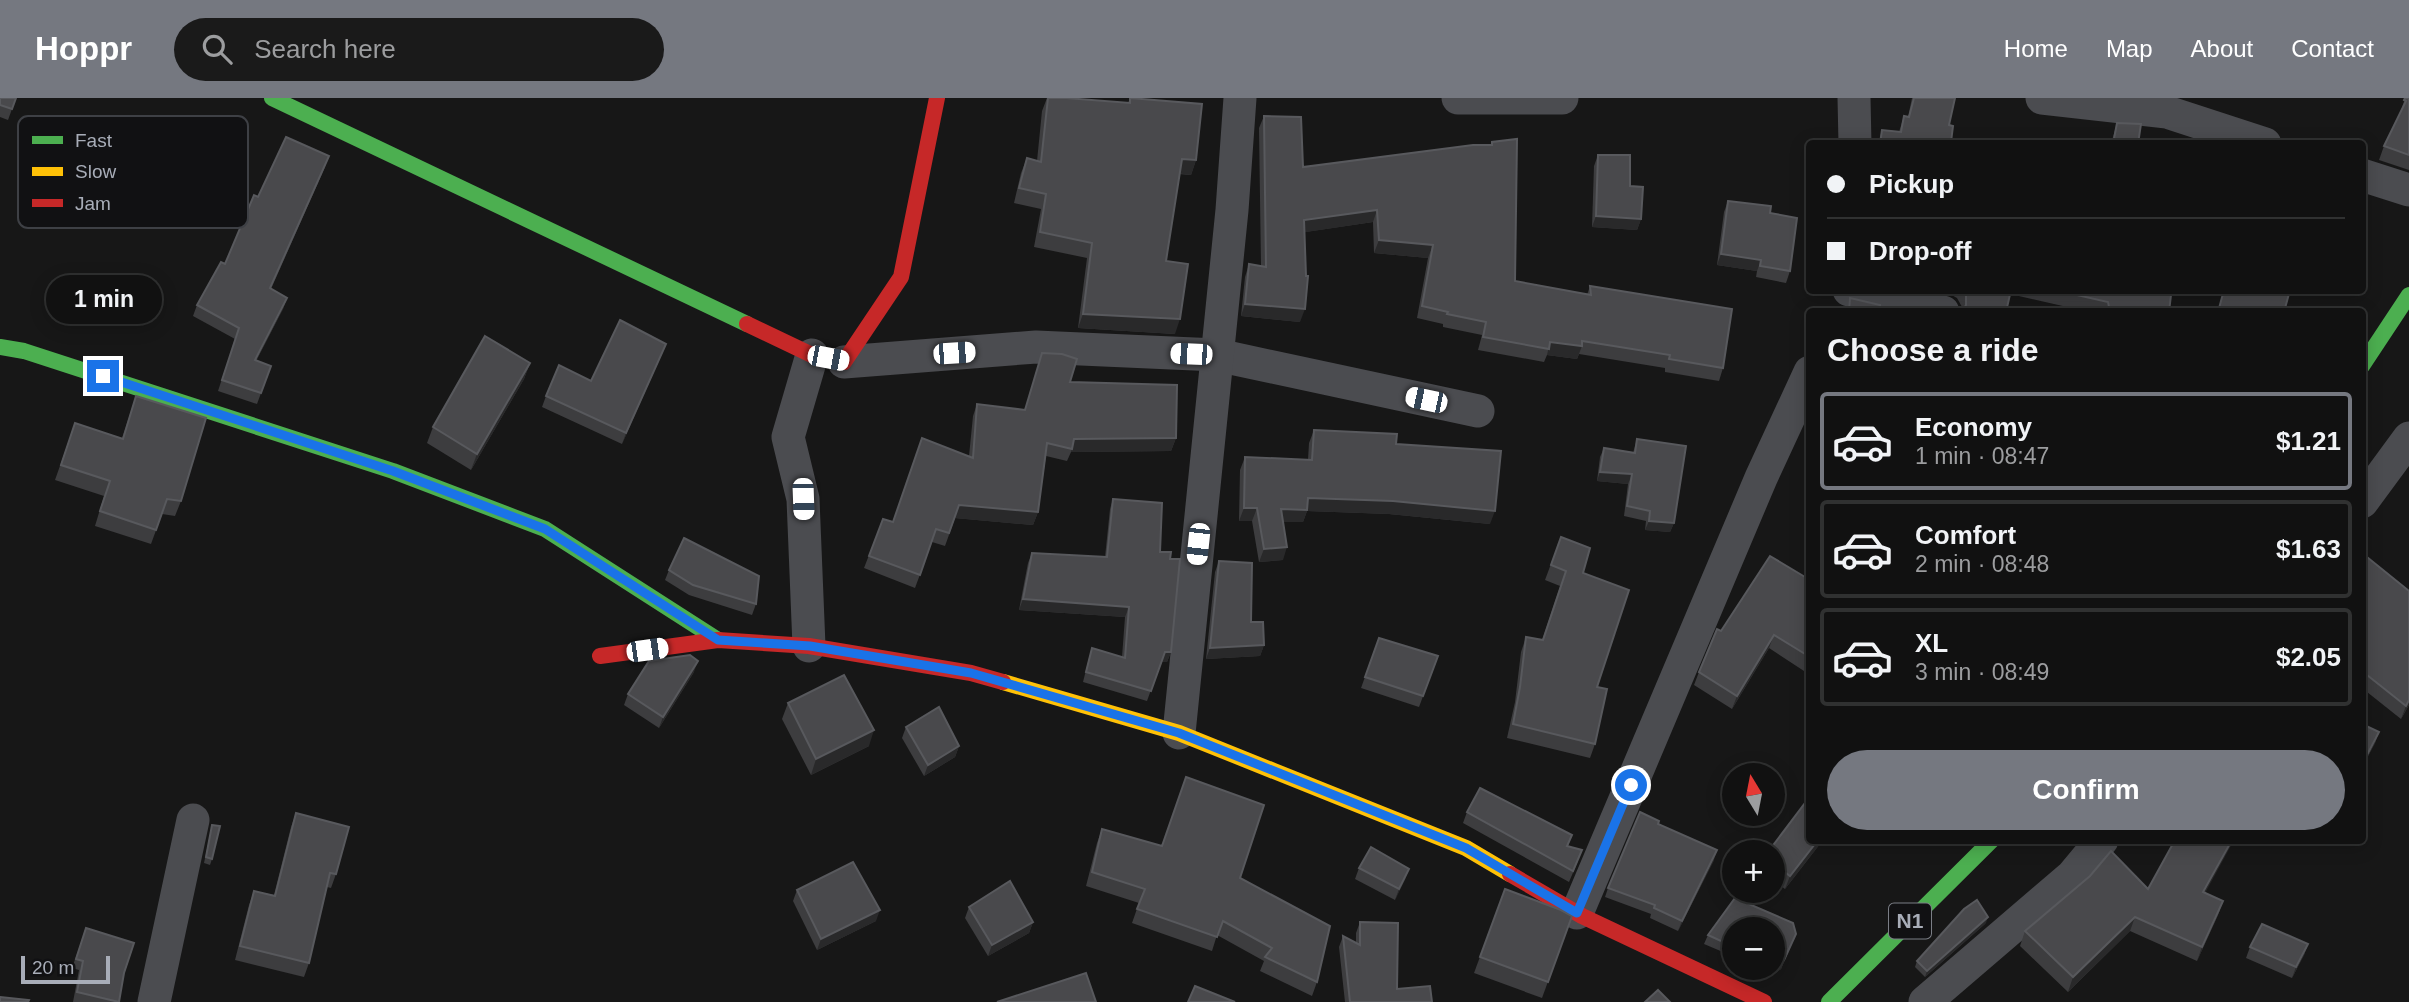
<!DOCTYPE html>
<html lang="en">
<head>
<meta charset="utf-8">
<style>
	:root { --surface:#111; --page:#1a1a1a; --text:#f1f3f6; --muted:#9c9d9f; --line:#303131; --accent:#757880 }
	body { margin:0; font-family:Arial,sans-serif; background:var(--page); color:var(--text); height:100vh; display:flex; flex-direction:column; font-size:26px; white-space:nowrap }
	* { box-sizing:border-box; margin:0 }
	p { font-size:23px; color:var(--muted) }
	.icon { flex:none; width:38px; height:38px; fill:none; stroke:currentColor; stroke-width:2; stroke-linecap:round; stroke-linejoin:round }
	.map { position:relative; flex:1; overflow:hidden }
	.side { position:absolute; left:1806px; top:210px; width:560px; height:536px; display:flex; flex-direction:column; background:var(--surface); border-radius:7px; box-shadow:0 4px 18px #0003,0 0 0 2px var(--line) }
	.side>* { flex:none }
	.guide { position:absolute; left:1806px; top:42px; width:560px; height:154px; border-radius:7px; box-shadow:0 4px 18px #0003,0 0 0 2px var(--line); display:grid; align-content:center; height:154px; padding:0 21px; background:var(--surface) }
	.needle { width:46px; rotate:350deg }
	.controls { position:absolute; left:1722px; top:665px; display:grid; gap:14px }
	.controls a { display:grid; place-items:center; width:63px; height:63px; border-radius:50%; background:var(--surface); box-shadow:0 4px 18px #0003,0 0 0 2px var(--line); font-size:35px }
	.scale { position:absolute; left:21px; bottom:18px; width:89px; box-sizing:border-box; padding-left:7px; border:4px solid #a8adb8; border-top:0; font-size:19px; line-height:24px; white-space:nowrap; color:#a8adb8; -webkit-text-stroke:5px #111113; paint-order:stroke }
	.end { position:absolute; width:32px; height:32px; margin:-16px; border:9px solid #1a73e8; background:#fff; box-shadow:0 0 0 4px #fff }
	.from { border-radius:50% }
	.bubble { position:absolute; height:49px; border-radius:24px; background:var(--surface); box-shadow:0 4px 18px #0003,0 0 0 2px var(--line); font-size:23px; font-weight:700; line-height:49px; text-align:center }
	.car { position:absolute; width:21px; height:42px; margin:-21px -10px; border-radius:9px; box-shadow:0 0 5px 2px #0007; background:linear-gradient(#fff 24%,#345 0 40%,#fff 0 76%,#345 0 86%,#fff 0) }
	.guide b { display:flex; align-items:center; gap:24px; height:66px; font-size:26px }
	.guide b+b { border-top:2px solid var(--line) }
	.guide i { width:18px; height:18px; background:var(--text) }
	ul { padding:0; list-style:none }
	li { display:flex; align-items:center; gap:21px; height:98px; margin:0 14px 10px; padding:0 7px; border:4px solid var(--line); border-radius:7px }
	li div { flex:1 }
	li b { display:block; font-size:26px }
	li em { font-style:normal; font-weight:700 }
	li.current { border-color:var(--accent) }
	li>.icon { width:63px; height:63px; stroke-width:1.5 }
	h2 { padding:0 21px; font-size:32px; line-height:84px }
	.action { display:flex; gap:14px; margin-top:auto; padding:14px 21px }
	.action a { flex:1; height:80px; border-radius:42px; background:var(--accent); color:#fff; font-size:28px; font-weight:700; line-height:80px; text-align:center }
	header { display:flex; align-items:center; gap:42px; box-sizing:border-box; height:98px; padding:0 35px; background:var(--accent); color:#fff }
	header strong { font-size:33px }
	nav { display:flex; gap:38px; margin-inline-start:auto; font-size:24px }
	.search { width:490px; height:63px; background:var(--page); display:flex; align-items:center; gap:18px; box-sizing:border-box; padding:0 24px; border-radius:38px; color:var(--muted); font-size:26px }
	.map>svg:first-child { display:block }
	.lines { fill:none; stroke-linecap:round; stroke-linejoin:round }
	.street { stroke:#4b4c50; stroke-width:33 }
	.fast { stroke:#4caf50; stroke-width:16 }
	.slow { stroke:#ffc107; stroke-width:16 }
	.jam { stroke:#c62828; stroke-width:16 }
	.wall { fill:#3d3d3f }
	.shaded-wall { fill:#29292a }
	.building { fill:#49494c; stroke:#58595d; stroke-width:2 }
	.route { stroke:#1a73e8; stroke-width:9 }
	.labels { text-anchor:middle; stroke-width:5; stroke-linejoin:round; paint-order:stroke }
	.shield { fill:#111113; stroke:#7b7e86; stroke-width:2 }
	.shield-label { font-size:21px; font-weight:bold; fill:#a8adb8 }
	.key { fill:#111113; stroke:#3e4045; stroke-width:2 }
	.key-label { font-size:19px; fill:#a8adb8 }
</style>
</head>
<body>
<header>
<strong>Hoppr</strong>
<div class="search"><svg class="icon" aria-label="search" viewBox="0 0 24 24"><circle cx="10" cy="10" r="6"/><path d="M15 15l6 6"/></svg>Search here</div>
<nav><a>Home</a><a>Map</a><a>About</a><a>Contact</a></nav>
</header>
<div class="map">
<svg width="2409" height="904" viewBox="0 0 2409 904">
	<rect width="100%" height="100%" fill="#171717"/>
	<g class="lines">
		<g class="street">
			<polyline points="1458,0 1562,0"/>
			<polyline points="1854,0 1855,46"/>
			<polyline points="2042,0 2167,14 2265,46"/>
			<polyline points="2362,77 2409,92"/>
			<polyline points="1849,192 1943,214"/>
			<polyline points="844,264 1036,249 1217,257 1478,313"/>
			<polyline points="2362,404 2409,340"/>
			<polyline points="809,548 803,401 788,339 812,257"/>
			<polyline points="1179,635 1232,112 1240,0"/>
			<polyline points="1577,815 1761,380 1810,274"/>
			<polyline points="154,904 193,722"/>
			<polyline points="1925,904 2072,778 2102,742"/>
		</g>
		<g class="fast">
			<polyline points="272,0 747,226"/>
			<polyline points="0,249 24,253 393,373 545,431 718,542"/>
			<polyline points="2362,268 2409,197"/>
			<polyline points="1829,904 1992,742"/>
		</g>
		<polyline class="slow" points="1003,584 1179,635 1466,750 1510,776"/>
		<g class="jam">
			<polyline points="747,226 812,257 844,264 901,179 937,0"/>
			<polyline points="600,558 718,542 809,548 971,575 1003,584"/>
			<polyline points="1510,776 1582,818 1764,904"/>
		</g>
	</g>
	<g class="wall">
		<polygon points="0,0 16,0 8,22 0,19"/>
		<polygon points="1047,0 1128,5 1130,0 1196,62 1191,77 1179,76 1166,163 1175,236 1078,230 1087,160 1034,149 1041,111 1014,105 1021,75 1027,60 1037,63 1042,13"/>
		<polygon points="1912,0 1955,0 1949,27 1951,44 1961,46 1878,46 1882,32 1899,34 1904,18 1908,19"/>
		<polygon points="2405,0 2409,0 2409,72 2379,62 2384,48 2400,16"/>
		<polygon points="1264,18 1303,69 1491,47 1492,44 1515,183 1587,197 1590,188 1723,270 1719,283 1665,274 1665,270 1579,256 1577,261 1547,257 1544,264 1478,252 1482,237 1443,229 1443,226 1417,220 1428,160 1374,155 1373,124 1305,134 1300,224 1241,218 1245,179 1249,166 1261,168 1259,30"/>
		<polygon points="2117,25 2138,46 2111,46"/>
		<polygon points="1598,57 1630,88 1641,121 1637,132 1592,129 1594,68"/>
		<polygon points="325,69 271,191 287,200 283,211 256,263 271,268 257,306 218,293 235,241 193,218 197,207 225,166 258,99"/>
		<polygon points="1728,103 1770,115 1790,173 1786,185 1756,179 1757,173 1717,167 1724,114"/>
		<polygon points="1936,192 2167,192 2169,214 2089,214 2010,196 1962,214 1962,209 1957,200 1948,195"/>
		<polygon points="666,246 622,346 542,309 546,298 591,283"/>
		<polygon points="1042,255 1070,284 1176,340 1171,353 1071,354 1067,363 1046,358 1038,414 1033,427 955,420 945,448 932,444 915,490 864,470 883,421 893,424 969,358 973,318 977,306 1025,312"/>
		<polygon points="530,265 524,281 471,372 427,345 433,329"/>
		<polygon points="136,298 181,403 175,418 162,416 151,446 95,428 104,398 55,382 75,325 122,340"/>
		<polygon points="1314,332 1396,346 1490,426 1389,416 1307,413 1303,424 1283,424 1283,462 1259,464 1252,423 1239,423 1240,372 1245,359 1308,362 1309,345"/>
		<polygon points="1637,341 1674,425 1670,434 1645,432 1646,423 1624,418 1628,386 1597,383 1600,359 1604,350 1633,355"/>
		<polygon points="1113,401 1160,454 1171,554 1167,564 1161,564 1147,603 1083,584 1089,560 1092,550 1122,559 1125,519 1019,512 1028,465 1032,455 1105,459 1110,411"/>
		<polygon points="1561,439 1583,475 1597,589 1595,646 1590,660 1507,640 1515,604 1521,554 1526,539 1542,542 1560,488 1545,482"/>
		<polygon points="2362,455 2409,607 2401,621 2362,590"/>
		<polygon points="1219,463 1264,547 1260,558 1206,561 1215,474"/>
		<polygon points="669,472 756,506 752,517 689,497 665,482"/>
		<polygon points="1810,482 1810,564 1804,573 1769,550 1732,611 1694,587 1699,574 1721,533"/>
		<polygon points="1379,540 1438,558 1419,609 1361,590"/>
		<polygon points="694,574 659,630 624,607 628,596"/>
		<polygon points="788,605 869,648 811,677 782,621"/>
		<polygon points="2362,626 2379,634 2375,645 2363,668 2362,668"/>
		<polygon points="906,629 959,648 955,659 924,678 902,640"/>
		<polygon points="1467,714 1572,737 1568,748 1578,763 1569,784 1463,725"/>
		<polygon points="296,715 336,776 331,790 327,789 309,865 304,879 235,862 249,807 254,793 274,797 291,729"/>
		<polygon points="1658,726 1714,762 1678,833 1650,820 1651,816 1605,799 1608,790"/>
		<polygon points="212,727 212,761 210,767 204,765"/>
		<polygon points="1102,731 1240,780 1317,884 1312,898 1260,873 1264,863 1217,837 1212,853 1132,825 1139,805 1086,788 1097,745"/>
		<polygon points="1810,742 1823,742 1785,791 1773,782 1773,754"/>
		<polygon points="1359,770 1409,771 1395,802 1355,781"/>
		<polygon points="1505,791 1572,818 1542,900 1474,875"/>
		<polygon points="2148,791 2205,795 2223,803 2218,817 2197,863 2130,833 2068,894 2020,848 2025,833"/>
		<polygon points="797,792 876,823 817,852 793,803"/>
		<polygon points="1735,800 1793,825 1796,836 1781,871 1766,881 1743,870 1773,870 1773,831 1734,831 1734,862 1730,857 1704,846 1708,837"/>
		<polygon points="969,809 1033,824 1029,835 988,858 965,820"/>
		<polygon points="1360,824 1397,891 1432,904 1345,904 1339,849 1343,838 1356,845 1356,835"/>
		<polygon points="1986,825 1925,879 1915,869 1917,863"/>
		<polygon points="86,830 119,904 73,904 79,872 72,870"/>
		<polygon points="2308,846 2304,857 2292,880 2246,860 2250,849"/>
	</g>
	<g class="shaded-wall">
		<polygon points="329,58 325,69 266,201 270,190"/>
		<polygon points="1182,61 1196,62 1191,77 1176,75"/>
		<polygon points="1377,112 1373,124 1300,135 1304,122"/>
		<polygon points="1596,118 1641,121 1637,132 1592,129"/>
		<polygon points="1379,142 1433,147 1428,160 1374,155"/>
		<polygon points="1721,156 1761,162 1757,173 1717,167"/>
		<polygon points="287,200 283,211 251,273 255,262"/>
		<polygon points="1245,206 1305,211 1300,224 1241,218"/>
		<polygon points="1083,216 1180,221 1175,236 1078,230"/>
		<polygon points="1550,244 1582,248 1577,261 1547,257"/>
		<polygon points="666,246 662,256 622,346 626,335"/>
		<polygon points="530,265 524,281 471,372 477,356"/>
		<polygon points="1176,340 1171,353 1071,354 1074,341"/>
		<polygon points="1600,374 1632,376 1628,386 1597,383"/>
		<polygon points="1308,400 1393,403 1495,413 1490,426 1389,416 1307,413 1303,424 1276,424 1281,411"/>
		<polygon points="959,407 1038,414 1033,427 954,420"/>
		<polygon points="1244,410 1257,410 1252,423 1239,423"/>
		<polygon points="1649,423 1674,425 1670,434 1645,432"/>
		<polygon points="1287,449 1283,462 1259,464 1264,451"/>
		<polygon points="1023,501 1129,509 1125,519 1019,512"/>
		<polygon points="1774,537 1769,550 1732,611 1737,598"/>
		<polygon points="1264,547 1260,558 1206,561 1210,550"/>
		<polygon points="1165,554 1171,554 1167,564 1161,564"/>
		<polygon points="698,563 694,574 659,630 663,619"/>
		<polygon points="2409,602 2409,607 2401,621 2406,608"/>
		<polygon points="874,632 869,648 811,677 816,661"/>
		<polygon points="2379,634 2375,645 2363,668 2367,657"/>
		<polygon points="959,648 955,659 924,678 928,667"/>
		<polygon points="1818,742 1823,742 1785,791 1790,778"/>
		<polygon points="2232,742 2234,742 2198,808 2203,794"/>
		<polygon points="1717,752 1714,762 1678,833 1682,823"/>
		<polygon points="1409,771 1405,782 1395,802 1399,791"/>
		<polygon points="2223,803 2218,817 2197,863 2202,849"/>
		<polygon points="880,812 876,823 817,852 821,841"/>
		<polygon points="1988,819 1986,825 1925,879 1927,873"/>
		<polygon points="2135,819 2130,833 2068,894 2073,879"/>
		<polygon points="1033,824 1029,835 988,858 992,847"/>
		<polygon points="1796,836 1781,871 1766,881 1770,872"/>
		<polygon points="2308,846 2304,857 2292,880 2296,869"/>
	</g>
	<g class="building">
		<polygon points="0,0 16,0 12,11 0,7"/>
		<polygon points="1048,0 1066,0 1130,5 1130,0 1202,6 1196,62 1182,61 1166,163 1188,166 1180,221 1083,216 1092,145 1040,134 1046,96 1019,90 1027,60 1041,64"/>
		<polygon points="1914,0 1955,0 1949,27 1953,28 1951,44 1961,45 1961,46 1880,46 1882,32 1901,34 1904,18 1909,19"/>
		<polygon points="2405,0 2409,0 2409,57 2384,48 2406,3 2404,2"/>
		<polygon points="1264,18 1301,19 1303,69 1473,47 1492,47 1492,44 1517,41 1515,183 1591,197 1590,188 1732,211 1723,270 1669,261 1670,257 1582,243 1582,248 1550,244 1549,251 1483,239 1486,224 1447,216 1448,214 1422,208 1433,147 1379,142 1377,112 1304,122 1306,178 1308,178 1305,211 1245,206 1249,166 1266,169"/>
		<polygon points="2117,25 2141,26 2138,46 2113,46"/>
		<polygon points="286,39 329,58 270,190 287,200 255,262 271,268 261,295 222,282 239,230 197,207 221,164 225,166 254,97 258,99"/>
		<polygon points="1598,57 1630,57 1630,88 1643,89 1641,121 1596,118"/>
		<polygon points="1728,103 1771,108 1770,115 1797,120 1790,173 1760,168 1761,162 1721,156"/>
		<polygon points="1964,192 2011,192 2006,214 1962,214 1966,207 1966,197"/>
		<polygon points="2055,192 2167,192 2167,196 2171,197 2169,214 2110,214 2108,204"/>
		<polygon points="2224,192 2290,192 2284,214 2218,214"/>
		<polygon points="1850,200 1880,207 1879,214 1849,214"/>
		<polygon points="620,222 666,246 626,335 546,298 559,267 591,283"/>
		<polygon points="485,238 530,265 477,356 433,329"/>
		<polygon points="1042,255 1062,256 1077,261 1070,284 1177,287 1176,340 1074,341 1072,351 1047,345 1038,414 959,407 949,435 936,431 920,477 869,458 883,421 893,424 922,340 973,360 977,306 1025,312"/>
		<polygon points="136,298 206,320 181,403 167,401 156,432 100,413 110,383 61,367 75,325 123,341"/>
		<polygon points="1314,332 1397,336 1396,346 1501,353 1495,413 1393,403 1308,400 1307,412 1281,411 1287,449 1264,451 1257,410 1244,410 1245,359 1312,362"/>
		<polygon points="1637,341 1686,348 1674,425 1649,423 1650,413 1627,408 1632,376 1600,374 1604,350 1635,355"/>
		<polygon points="1113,401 1162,405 1160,454 1171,454 1170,461 1180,461 1171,554 1165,554 1151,593 1086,574 1092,550 1125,560 1129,509 1023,501 1032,455 1107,459"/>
		<polygon points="1561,439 1590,450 1583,475 1629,492 1597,589 1607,591 1595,646 1513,626 1520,589 1526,539 1543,542 1566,473 1551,467"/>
		<polygon points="684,440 759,478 756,506 693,487 669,472"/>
		<polygon points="2362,455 2409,493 2409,602 2406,608 2362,573"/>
		<polygon points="1770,458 1810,482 1810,559 1774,537 1737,598 1699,574 1717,531 1721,533"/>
		<polygon points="1219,463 1252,465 1251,524 1263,524 1264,547 1210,550"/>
		<polygon points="1379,540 1438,558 1423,598 1365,579"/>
		<polygon points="690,557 698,563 663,619 628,596 649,563"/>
		<polygon points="844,577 874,632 816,661 788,605"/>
		<polygon points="939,609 959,648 928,667 906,629"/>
		<polygon points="2362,626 2379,634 2367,657 2362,655"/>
		<polygon points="1186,679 1264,707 1240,780 1330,828 1317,884 1265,859 1272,850 1223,823 1217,839 1137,811 1145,791 1092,774 1102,731 1162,748"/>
		<polygon points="1480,690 1572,737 1567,748 1582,752 1573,773 1467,714"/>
		<polygon points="1808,701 1810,702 1810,742 1818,742 1790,778 1773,765 1773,754 1768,754"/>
		<polygon points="1640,714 1659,723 1658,726 1717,752 1682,823 1654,810 1655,807 1608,790"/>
		<polygon points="296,715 349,729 336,776 330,775 309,865 240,848 254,793 275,798"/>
		<polygon points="212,727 220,728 212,761 206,759"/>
		<polygon points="2175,742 2232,742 2203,794 2223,803 2202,849 2135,819 2073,879 2025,833 2090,778 2111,753 2148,791"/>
		<polygon points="1371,749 1409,771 1399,791 1359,770"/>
		<polygon points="853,764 880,812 821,841 797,792"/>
		<polygon points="1010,783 1033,824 992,847 969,809"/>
		<polygon points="1505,791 1561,812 1572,818 1548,884 1480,859"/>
		<polygon points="1735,800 1793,825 1796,836 1784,862 1773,870 1773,831 1734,831 1734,849 1708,837"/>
		<polygon points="1977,802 1988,819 1927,873 1917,863 1964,811"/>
		<polygon points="1360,824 1398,825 1397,891 1430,888 1432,904 1350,904 1343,838 1360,847"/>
		<polygon points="2262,826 2308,846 2296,869 2250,849"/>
		<polygon points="86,830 134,845 124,875 119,904 77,894 83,863 76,861"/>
		<polygon points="1086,875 1096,904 997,904"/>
		<polygon points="1195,888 1235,904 1188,904"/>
		<polygon points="1658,892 1670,904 1645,904"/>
		<polygon points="0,899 29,902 28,904 0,904"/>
	</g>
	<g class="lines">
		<polyline class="route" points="103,278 393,373 545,431 718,542 810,548 971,575 1179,635 1466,750 1577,815 1631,687"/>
	</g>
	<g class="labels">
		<rect class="shield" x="1889" y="805.5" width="42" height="35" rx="5"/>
		<g class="shield-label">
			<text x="1910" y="830">N1</text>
		</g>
	</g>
	<rect x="18" y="18" width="230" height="112" rx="10" class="key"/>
	<rect x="32" y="38" width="31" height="8" fill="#4caf50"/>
	<rect x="32" y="69" width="31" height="9" fill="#ffc107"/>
	<rect x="32" y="101" width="31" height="8" fill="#c62828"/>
	<g class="key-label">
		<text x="75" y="49">Fast</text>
		<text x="75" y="80">Slow</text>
		<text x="75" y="112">Jam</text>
	</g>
</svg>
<div class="controls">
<a><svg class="needle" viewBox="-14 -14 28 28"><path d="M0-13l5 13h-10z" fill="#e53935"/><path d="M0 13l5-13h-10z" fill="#9c9d9f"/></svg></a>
<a>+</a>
<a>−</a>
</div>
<div class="scale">20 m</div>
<i class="end from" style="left:1631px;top:687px"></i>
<i class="end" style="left:103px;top:278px"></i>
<div class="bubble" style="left:46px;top:177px;width:116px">1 min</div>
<i class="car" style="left:954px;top:255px;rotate:86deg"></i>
<i class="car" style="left:1191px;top:256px;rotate:272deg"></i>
<i class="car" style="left:828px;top:260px;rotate:101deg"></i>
<i class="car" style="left:1426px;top:302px;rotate:282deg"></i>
<i class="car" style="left:803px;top:401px;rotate:178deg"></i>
<i class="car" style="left:1198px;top:446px;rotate:186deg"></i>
<i class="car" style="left:647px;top:552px;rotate:82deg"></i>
<div class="guide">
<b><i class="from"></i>Pickup</b>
<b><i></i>Drop-off</b>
</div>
<section class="side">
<h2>Choose a ride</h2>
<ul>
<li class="current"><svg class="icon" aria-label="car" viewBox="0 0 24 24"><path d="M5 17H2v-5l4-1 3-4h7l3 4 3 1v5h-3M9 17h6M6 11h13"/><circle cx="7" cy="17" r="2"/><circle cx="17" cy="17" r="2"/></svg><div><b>Economy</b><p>1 min · 08:47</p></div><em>$1.21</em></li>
<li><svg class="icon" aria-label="car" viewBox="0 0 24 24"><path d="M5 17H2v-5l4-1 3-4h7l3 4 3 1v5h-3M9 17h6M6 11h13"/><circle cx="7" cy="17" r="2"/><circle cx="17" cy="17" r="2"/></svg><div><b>Comfort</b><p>2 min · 08:48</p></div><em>$1.63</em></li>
<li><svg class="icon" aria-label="car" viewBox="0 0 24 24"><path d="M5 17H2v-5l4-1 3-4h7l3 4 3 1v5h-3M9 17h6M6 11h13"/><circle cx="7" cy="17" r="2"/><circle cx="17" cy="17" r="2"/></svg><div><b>XL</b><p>3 min · 08:49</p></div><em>$2.05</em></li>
</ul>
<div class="action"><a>Confirm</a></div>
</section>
</div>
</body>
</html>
